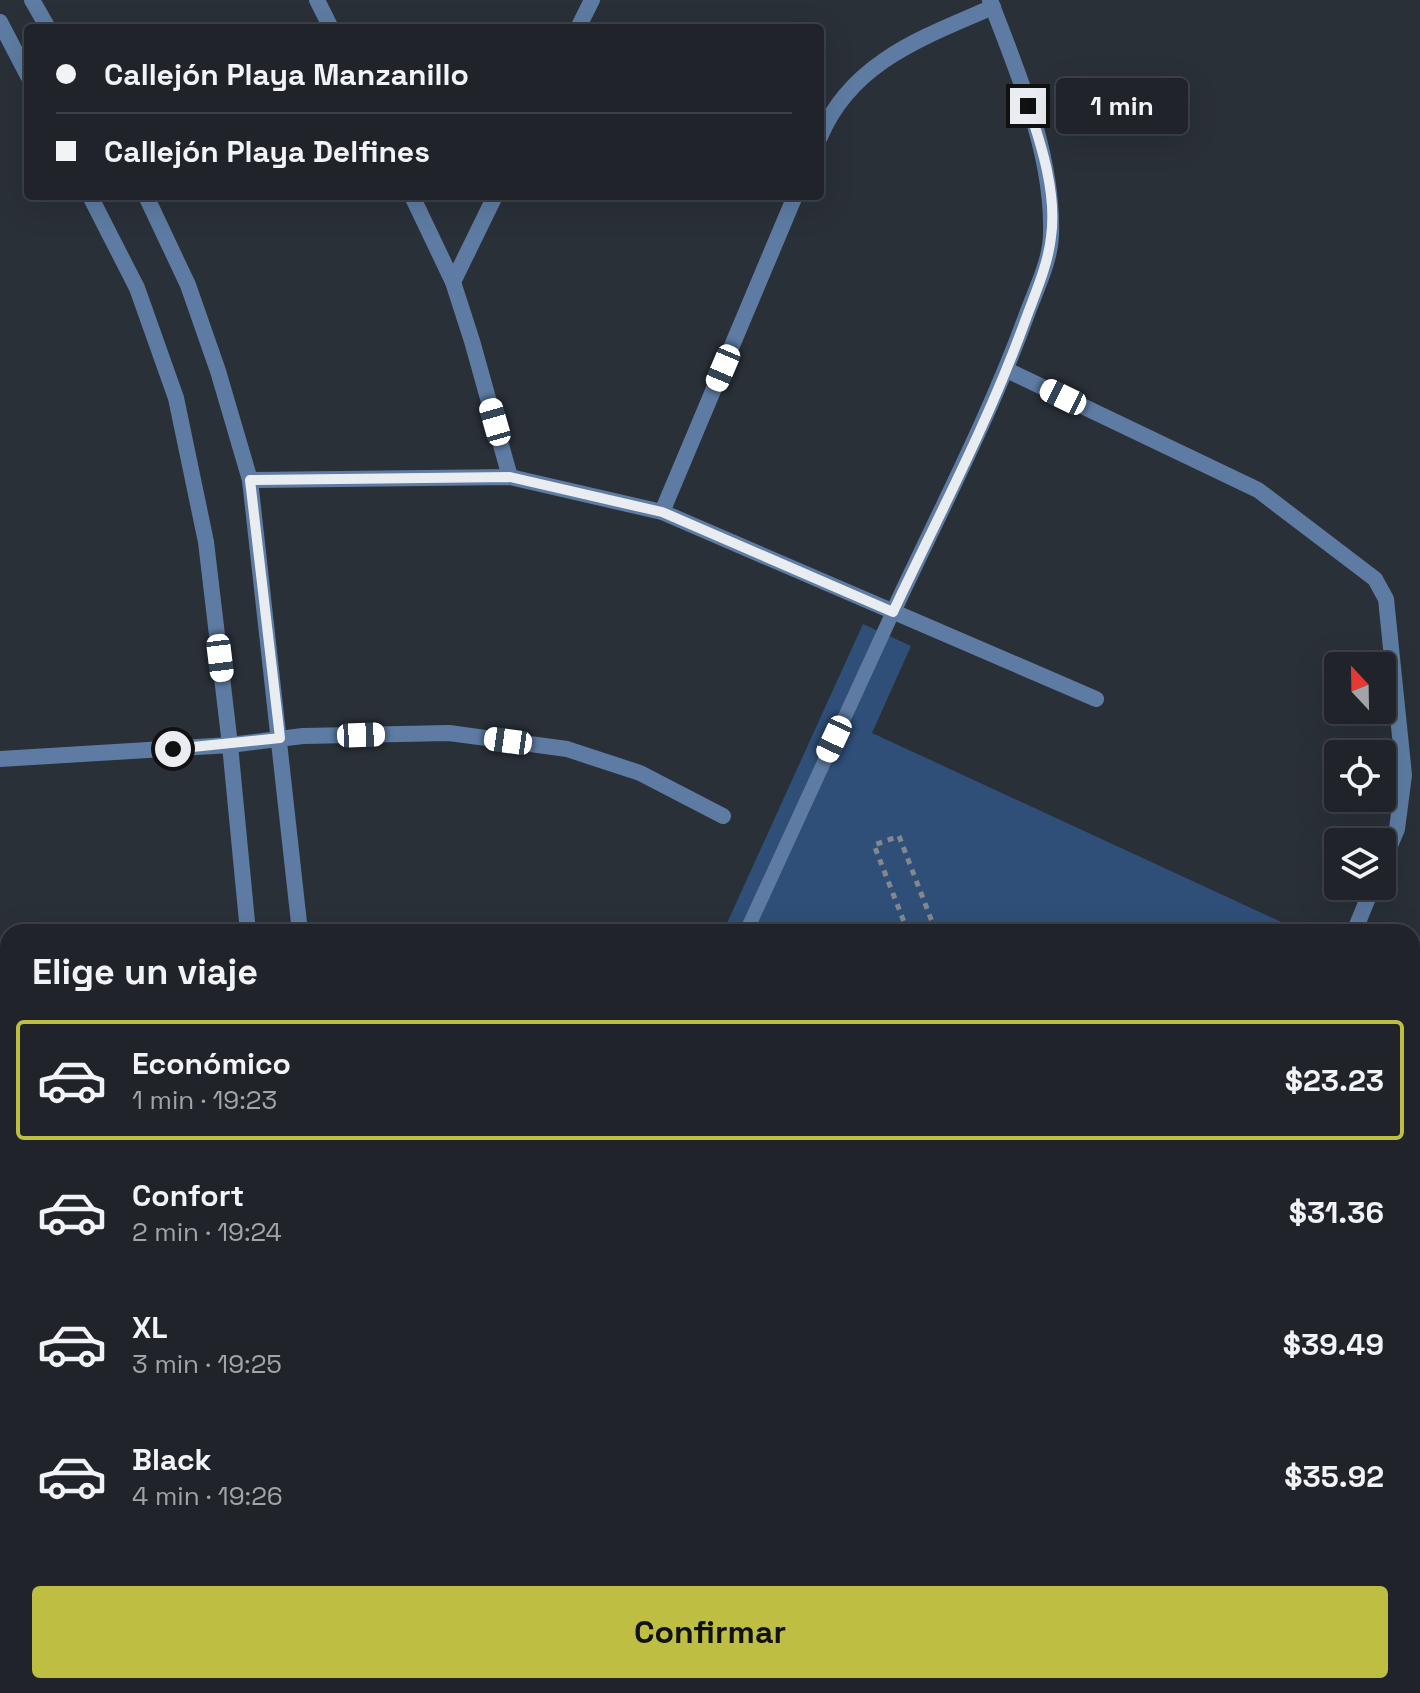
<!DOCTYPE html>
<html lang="es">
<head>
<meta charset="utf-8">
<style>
	:root { --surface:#20242a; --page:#282c32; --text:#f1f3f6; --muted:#a2a4a8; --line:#3d4147; --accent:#bebf42 }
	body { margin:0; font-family:"Space Grotesk",sans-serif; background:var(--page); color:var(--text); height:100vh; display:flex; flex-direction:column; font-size:30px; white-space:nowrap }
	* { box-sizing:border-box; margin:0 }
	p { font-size:26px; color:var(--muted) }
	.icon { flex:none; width:44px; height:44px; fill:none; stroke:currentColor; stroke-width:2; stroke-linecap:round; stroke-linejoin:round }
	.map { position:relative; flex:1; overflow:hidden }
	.details { position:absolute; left:0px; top:924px; width:1420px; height:770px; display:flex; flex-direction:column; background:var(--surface); border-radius:24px 24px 0 0; box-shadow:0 8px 32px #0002,0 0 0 2px var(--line) }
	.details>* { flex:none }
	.hud { position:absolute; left:24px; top:24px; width:800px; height:176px; border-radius:8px; box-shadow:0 8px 32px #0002,0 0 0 2px var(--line); display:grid; align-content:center; height:176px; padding:0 32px; background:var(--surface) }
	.needle { width:52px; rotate:338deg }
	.fabs { position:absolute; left:1324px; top:652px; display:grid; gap:16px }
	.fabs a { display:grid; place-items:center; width:72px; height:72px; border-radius:8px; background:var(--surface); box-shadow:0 8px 32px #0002,0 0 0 2px var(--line); font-size:40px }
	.end { position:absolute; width:36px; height:36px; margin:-18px; border:10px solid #e9edf2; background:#111; box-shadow:0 0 0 4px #111 }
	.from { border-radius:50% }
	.bubble { position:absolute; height:56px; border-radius:8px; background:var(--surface); box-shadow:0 8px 32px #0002,0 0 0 2px var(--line); font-size:26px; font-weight:700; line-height:56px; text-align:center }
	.car { position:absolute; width:24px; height:48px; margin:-24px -12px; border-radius:10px; box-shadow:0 0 6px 2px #0007; background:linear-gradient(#fff 24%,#345 0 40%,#fff 0 76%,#345 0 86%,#fff 0) }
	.hud b { display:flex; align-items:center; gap:28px; height:76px; font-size:30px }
	.hud b+b { border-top:2px solid var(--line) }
	.hud i { width:20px; height:20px; background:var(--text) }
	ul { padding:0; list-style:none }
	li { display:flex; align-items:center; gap:24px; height:120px; margin:0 16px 12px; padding:0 16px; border:4px solid transparent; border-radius:8px }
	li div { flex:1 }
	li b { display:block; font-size:30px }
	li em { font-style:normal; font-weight:700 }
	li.active { border-color:var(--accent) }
	li>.icon { width:72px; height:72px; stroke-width:1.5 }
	h2 { padding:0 32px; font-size:36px; line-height:96px }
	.cta { display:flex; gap:16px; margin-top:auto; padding:16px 32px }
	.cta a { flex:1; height:92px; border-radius:8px; background:var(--accent); color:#111; font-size:32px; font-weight:700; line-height:92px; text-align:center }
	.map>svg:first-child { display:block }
	.green { fill:#2f4f78 }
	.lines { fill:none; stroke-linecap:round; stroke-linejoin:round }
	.path { stroke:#83888e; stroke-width:5; stroke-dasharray:6 6; stroke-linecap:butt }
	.service { stroke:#5e7ca3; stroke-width:14 }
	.minor { stroke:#5e7ca3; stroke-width:16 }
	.tertiary { stroke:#5e7ca3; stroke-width:16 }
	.route { stroke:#e9edf2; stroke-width:10 }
</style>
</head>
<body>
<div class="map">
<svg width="1420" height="1693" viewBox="0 0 1420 1693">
	<rect width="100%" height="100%" fill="#2a3038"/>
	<g class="green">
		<polygon points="863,624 911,646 872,733 1303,932 723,932"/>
		<polygon points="531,1686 897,1686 883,1693 533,1693"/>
	</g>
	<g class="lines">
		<g class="path">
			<polyline points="908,932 874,845 899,836 936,932"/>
			<polyline points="628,1686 631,1693"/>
			<polyline points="712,1693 730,1686"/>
		</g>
		<g class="service">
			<polyline points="746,932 893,612"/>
			<polyline points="398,1686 407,1693"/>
			<polyline points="582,1686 585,1693"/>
		</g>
		<g class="minor">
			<polyline points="317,0 331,28"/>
			<polyline points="578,28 592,0"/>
			<path d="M820 137C851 62 924 37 993 7"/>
			<polyline points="412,196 453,282 472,341 510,477"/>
			<polyline points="453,282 495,196"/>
			<polyline points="1007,370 1258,490 1375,579 1386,599 1404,775 1397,829 1382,864"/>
			<polyline points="250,480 510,477 662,512 1096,699"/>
			<polyline points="662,512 795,196"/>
			<path d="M893 612C939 513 990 416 1027 314 1036 289 1051 260 1051 233 1053 153 1018 74 990 0"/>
			<polyline points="0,759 230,745 303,736 449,733 567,749 640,773 723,816"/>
			<polyline points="1354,932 1373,886"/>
			<polyline points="0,1143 2,1171"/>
			<polyline points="1412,1203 1420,1206"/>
			<polyline points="0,1498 8,1505"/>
		</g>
		<g class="tertiary">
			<polyline points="32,0 48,28"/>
			<polyline points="0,22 28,76"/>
			<polyline points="90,196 137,288 176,398 206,542 230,745 248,932"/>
			<polyline points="146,196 188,285 218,371 250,480 300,932"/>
			<polyline points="0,1637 8,1630"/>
			<polyline points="16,1693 24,1686"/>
		</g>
	</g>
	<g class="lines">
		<path class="route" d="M173 749 280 738 250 480 510 477 662 512 893 612C938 517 988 423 1024 324 1034 296 1048 266 1051 237 1057 195 1042 146 1028 106"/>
	</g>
</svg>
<div class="fabs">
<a><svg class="needle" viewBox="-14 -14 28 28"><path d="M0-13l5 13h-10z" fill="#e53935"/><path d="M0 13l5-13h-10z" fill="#a2a4a8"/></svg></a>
<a><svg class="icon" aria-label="locate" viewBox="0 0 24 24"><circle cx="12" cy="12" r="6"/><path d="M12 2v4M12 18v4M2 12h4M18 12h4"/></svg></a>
<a><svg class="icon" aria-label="layers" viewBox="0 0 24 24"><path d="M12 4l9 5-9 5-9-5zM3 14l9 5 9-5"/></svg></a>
</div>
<i class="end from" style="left:173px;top:749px"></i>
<i class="end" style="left:1028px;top:106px"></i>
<div class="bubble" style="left:1056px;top:78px;width:132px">1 min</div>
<i class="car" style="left:723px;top:368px;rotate:203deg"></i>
<i class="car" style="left:1063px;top:397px;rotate:296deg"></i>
<i class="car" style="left:495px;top:422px;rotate:344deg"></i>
<i class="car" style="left:220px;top:658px;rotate:173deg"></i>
<i class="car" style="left:361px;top:735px;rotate:88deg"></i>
<i class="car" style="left:834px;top:739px;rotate:205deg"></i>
<i class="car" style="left:508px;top:741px;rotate:278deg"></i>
<div class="hud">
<b><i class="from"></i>Callejón Playa Manzanillo</b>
<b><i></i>Callejón Playa Delfines</b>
</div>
<section class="details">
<h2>Elige un viaje</h2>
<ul>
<li class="active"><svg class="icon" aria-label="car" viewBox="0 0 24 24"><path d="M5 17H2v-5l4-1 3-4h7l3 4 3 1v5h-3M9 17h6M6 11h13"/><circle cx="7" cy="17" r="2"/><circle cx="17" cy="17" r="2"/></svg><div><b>Económico</b><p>1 min · 19:23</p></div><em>$23.23</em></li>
<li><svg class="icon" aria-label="car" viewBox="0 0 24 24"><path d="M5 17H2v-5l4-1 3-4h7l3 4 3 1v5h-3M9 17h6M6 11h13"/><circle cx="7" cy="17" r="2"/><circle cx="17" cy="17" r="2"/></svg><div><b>Confort</b><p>2 min · 19:24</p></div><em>$31.36</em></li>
<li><svg class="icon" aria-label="car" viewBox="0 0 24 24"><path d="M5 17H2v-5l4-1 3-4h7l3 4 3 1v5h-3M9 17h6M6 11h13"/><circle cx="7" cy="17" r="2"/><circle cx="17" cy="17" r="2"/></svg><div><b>XL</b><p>3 min · 19:25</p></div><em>$39.49</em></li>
<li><svg class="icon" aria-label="car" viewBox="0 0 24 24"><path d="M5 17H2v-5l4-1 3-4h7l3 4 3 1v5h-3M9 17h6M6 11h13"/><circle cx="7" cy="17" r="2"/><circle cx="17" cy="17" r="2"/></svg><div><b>Black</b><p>4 min · 19:26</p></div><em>$35.92</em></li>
</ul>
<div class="cta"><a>Confirmar</a></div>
</section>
</div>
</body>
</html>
